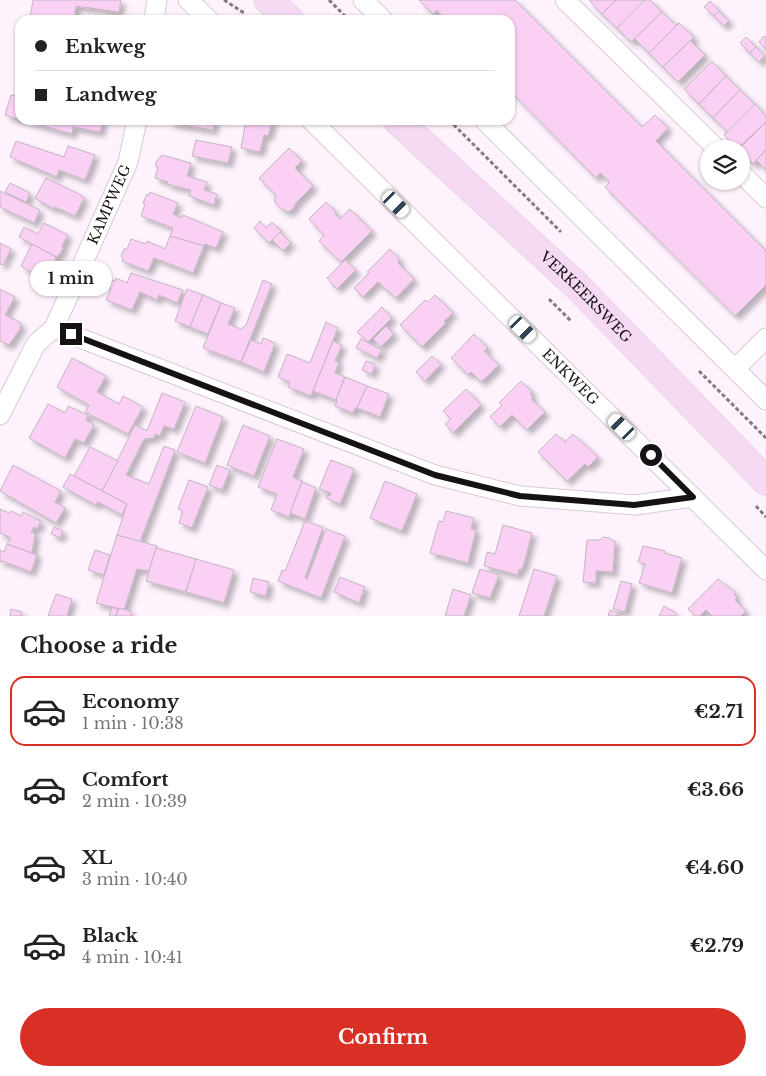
<!DOCTYPE html>
<html lang="en">
<head>
<meta charset="utf-8">
<style>
	:root { --surface:#fff; --page:#f2f2f2; --text:#222; --muted:#767676; --line:#e0e0e0; --accent:#d93025 }
	body { margin:0; font-family:"Libre Baskerville",serif; background:var(--page); color:var(--text); height:100vh; display:flex; flex-direction:column; font-size:19px; white-space:nowrap }
	* { box-sizing:border-box; margin:0 }
	p { font-size:16px; color:var(--muted) }
	.icon { flex:none; width:28px; height:28px; fill:none; stroke:currentColor; stroke-width:2; stroke-linecap:round; stroke-linejoin:round }
	.map { position:relative; height:616px; overflow:hidden }
	.panel { display:flex; flex-direction:column; background:var(--surface); flex:1 }
	.panel>* { flex:none }
	.hud { position:absolute; left:15px; top:15px; width:500px; height:110px; border-radius:15px; box-shadow:0 1px 4px #0004; display:grid; align-content:center; height:110px; padding:0 20px; background:var(--surface) }
	.fabs { position:absolute; left:700px; top:140px; display:grid; gap:10px }
	.fabs a { display:grid; place-items:center; width:50px; height:50px; border-radius:50%; background:var(--surface); box-shadow:0 1px 4px #0004; font-size:25px }
	.end { position:absolute; width:22px; height:22px; margin:-11px; border:6px solid #161115; background:#fff; box-shadow:0 0 0 2px #fff }
	.from { border-radius:50% }
	.bubble { position:absolute; height:35px; border-radius:18px; background:var(--surface); box-shadow:0 1px 4px #0004; font-size:16px; font-weight:800; line-height:35px; text-align:center }
	.car { position:absolute; width:15px; height:30px; margin:-15px -8px; border-radius:6px; box-shadow:0 0 4px 1px #0007; background:linear-gradient(#fff 24%,#345 0 40%,#fff 0 76%,#345 0 86%,#fff 0) }
	.hud b { display:flex; align-items:center; gap:18px; height:48px; font-size:19px }
	.hud b+b { border-top:1px solid var(--line) }
	.hud i { width:12px; height:12px; background:var(--text) }
	ul { padding:0; list-style:none }
	li { display:flex; align-items:center; gap:15px; height:70px; margin:0 10px 8px; padding:0 10px; border:2px solid transparent; border-radius:15px }
	li div { flex:1 }
	li b { display:block; font-size:19px }
	li em { font-style:normal; font-weight:800 }
	li.on { border-color:var(--accent) }
	li>.icon { width:45px; height:45px; stroke-width:1.5 }
	h2 { padding:0 20px; font-size:22px; line-height:60px }
	.button { display:flex; gap:10px; margin-top:auto; padding:10px 20px }
	.button a { flex:1; height:58px; border-radius:30px; background:var(--accent); color:#fff; font-size:20px; font-weight:800; line-height:58px; text-align:center }
	.map>svg:first-child { display:block }
	.building { fill:#fad1f4; stroke:#c3b5c1; filter:url(#shadow) }
	.lines { fill:none; stroke-linecap:round; stroke-linejoin:round }
	.street-casing { stroke:#d8cad6; stroke-width:21 }
	.secondary-casing { stroke:#d8cad6; stroke-width:29 }
	.path { stroke:#847b82; stroke-width:3; stroke-dasharray:4 2.5; stroke-linecap:butt }
	.street { stroke:#fff; stroke-width:19 }
	.secondary { stroke:#f6daf4; stroke-width:28 }
	.route { stroke:#161115; stroke-width:6 }
	.labels { text-anchor:middle; stroke-width:5; stroke-linejoin:round; paint-order:stroke }
	.street-label { font-size:14px; fill:#161115; stroke:#fff }
</style>
</head>
<body>
<div class="map">
<svg width="766" height="616" viewBox="0 0 766 616">
	<defs>
		<filter id="shadow"><feDropShadow dx="4.5" dy="4.5" stdDeviation="2.5" flood-color="#0004"/></filter>
	</defs>
	<rect width="100%" height="100%" fill="#fef2fc"/>
	<g class="building">
		<polygon points="33,0 121,0 119,12 76,6 74,20 47,20 30,18"/>
		<polygon points="419,0 515,0 642,127 655,115 668,128 656,141 766,251 766,285 735,316 605,187 609,183 608,180 600,173 596,178 510,91 510,20 446,20 437,10 433,14"/>
		<polygon points="589,0 616,0 602,14"/>
		<polygon points="616,0 645,0 617,28 602,14"/>
		<polygon points="645,0 650,0 662,12 631,42 617,28"/>
		<polygon points="710,1 719,11 714,16 704,7"/>
		<polygon points="719,11 729,21 724,26 714,16"/>
		<polygon points="662,12 676,25 679,23 649,53 635,39 631,42"/>
		<polygon points="679,23 694,37 663,67 649,53"/>
		<polygon points="764,36 766,38 766,49 759,42"/>
		<polygon points="694,37 691,41 705,55 678,82 663,67"/>
		<polygon points="746,37 756,47 750,53 740,43"/>
		<polygon points="756,47 765,56 759,62 750,53"/>
		<polygon points="712,61 726,76 699,104 684,89"/>
		<polygon points="726,76 740,90 713,118 699,104"/>
		<polygon points="740,90 755,104 724,135 727,131 713,118"/>
		<polygon points="11,95 20,97 20,120 5,115"/>
		<polygon points="755,104 766,116 766,122 737,149 724,135"/>
		<polygon points="21,120 103,120 100,132 73,127 72,134"/>
		<polygon points="171,120 215,120 213,130 170,123"/>
		<polygon points="246,120 273,120 268,136 264,135 260,152 241,148"/>
		<polygon points="766,122 766,150 753,164 741,152 741,149 739,149"/>
		<polygon points="196,140 232,147 228,163 192,156"/>
		<polygon points="16,141 64,157 68,146 95,155 85,180 59,170 57,177 10,157"/>
		<polygon points="289,148 302,161 295,168 313,186 296,203 293,209 288,212 282,209 276,204 274,199 276,195 259,178"/>
		<polygon points="766,150 766,170 757,161 753,164"/>
		<polygon points="162,155 191,163 187,176 207,182 204,190 217,194 214,205 189,196 191,190 167,184 168,182 155,178 158,167 156,167 156,162"/>
		<polygon points="46,178 81,195 84,198 75,216 55,207 54,209 35,198"/>
		<polygon points="10,183 30,193 26,202 5,192"/>
		<polygon points="0,191 40,210 34,223 0,207"/>
		<polygon points="150,192 178,203 173,214 182,218 183,215 223,232 216,248 205,244 204,246 170,236 173,228 141,216 145,204 143,203 147,194 149,195"/>
		<polygon points="326,202 336,212 335,214 340,219 350,209 372,231 341,262 319,241 324,235 309,219"/>
		<polygon points="260,221 266,228 272,222 281,231 269,243 254,228"/>
		<polygon points="44,223 68,235 62,246 63,248 60,254 56,257 19,237 24,227 38,234"/>
		<polygon points="280,232 291,243 283,251 272,240"/>
		<polygon points="170,236 204,246 193,273 154,258 148,271 122,261 123,258 121,256 124,249 127,249 131,239 146,244 147,241 165,249"/>
		<polygon points="0,243 11,249 3,265 0,264"/>
		<polygon points="32,244 56,257 53,268 50,268 44,279 21,266"/>
		<polygon points="390,249 400,260 398,263 414,279 396,298 378,282 363,297 354,288 369,273 367,272"/>
		<polygon points="345,260 356,270 337,289 327,278"/>
		<polygon points="131,273 183,290 177,303 159,295 157,300 140,292 132,310 106,300 111,289 109,288 112,280 115,281 116,278 127,283"/>
		<polygon points="263,280 272,284 241,362 203,348 221,303 235,308 228,324 241,329 246,325"/>
		<polygon points="0,289 15,297 5,315 21,323 20,329 9,345 0,341"/>
		<polygon points="187,289 203,295 190,327 175,321"/>
		<polygon points="203,295 221,303 208,334 190,327"/>
		<polygon points="435,295 453,313 444,321 446,323 422,347 400,325 425,300 428,302"/>
		<polygon points="382,307 392,318 368,342 357,332"/>
		<polygon points="326,322 338,328 311,396 288,387 290,382 278,377 287,354 310,363"/>
		<polygon points="386,326 394,334 381,347 373,339"/>
		<polygon points="474,334 488,348 484,351 499,365 481,382 471,372 468,375 451,358"/>
		<polygon points="263,338 275,343 264,372 241,362 251,340 261,344"/>
		<polygon points="361,339 382,350 377,358 356,348"/>
		<polygon points="333,341 342,345 335,361 339,362 335,373 345,377 336,400 313,391"/>
		<polygon points="432,356 441,364 425,381 416,372"/>
		<polygon points="72,358 106,376 97,392 119,404 123,396 143,407 128,434 85,412 89,405 57,387"/>
		<polygon points="366,361 375,364 372,374 362,370"/>
		<polygon points="345,377 367,386 357,408 355,408 353,413 335,406 337,401 336,400"/>
		<polygon points="521,381 532,392 530,394 533,397 531,399 545,412 527,430 512,415 500,427 490,417 502,405 499,403"/>
		<polygon points="367,386 389,394 380,417 357,408"/>
		<polygon points="466,389 481,405 453,433 445,424 451,419 443,411"/>
		<polygon points="162,393 185,402 174,429 164,426 160,436 155,434 154,438 144,439 126,475 149,484 164,446 175,450 140,542 117,535 127,504 102,491 135,425 147,431"/>
		<polygon points="48,404 65,413 68,406 88,415 86,420 94,425 84,443 75,439 65,458 29,438"/>
		<polygon points="196,406 223,417 205,463 177,452"/>
		<polygon points="243,425 270,436 254,476 227,465"/>
		<polygon points="556,434 565,442 573,434 598,457 588,467 585,464 567,481 538,452"/>
		<polygon points="277,439 304,449 293,477 302,481 289,517 271,510 277,494 258,487"/>
		<polygon points="90,447 118,461 102,491 74,476"/>
		<polygon points="331,460 354,469 340,504 326,498 327,495 330,496 331,493 319,489"/>
		<polygon points="13,465 61,491 55,502 65,508 56,523 0,491"/>
		<polygon points="217,465 230,470 222,490 209,485"/>
		<polygon points="70,474 127,504 122,515 98,502 96,505 63,487"/>
		<polygon points="189,480 208,487 192,528 179,523 183,511 178,509"/>
		<polygon points="385,481 417,494 402,531 370,518"/>
		<polygon points="302,482 316,488 305,519 290,513"/>
		<polygon points="0,509 9,513 11,511 21,516 23,512 41,521 37,529 34,527 31,533 34,532 35,536 32,552 37,555 7,544 11,538 0,533"/>
		<polygon points="446,511 474,518 471,529 476,530 468,563 430,553 439,521 443,522"/>
		<polygon points="305,521 323,527 305,578 307,579 326,529 345,536 321,598 278,581 282,570 285,571"/>
		<polygon points="503,525 532,533 524,564 521,570 519,569 518,575 484,566 487,552 495,554"/>
		<polygon points="54,527 63,531 60,538 51,534"/>
		<polygon points="117,535 157,546 149,571 137,569 124,610 96,603"/>
		<polygon points="603,537 610,538 612,541 615,541 613,572 596,571 596,583 583,582 587,540 600,540"/>
		<polygon points="7,544 37,555 31,572 5,562 1,561 0,563 0,550 4,552"/>
		<polygon points="643,546 665,551 664,553 682,558 672,593 639,583 645,564 638,562"/>
		<polygon points="156,548 196,559 186,592 146,581"/>
		<polygon points="95,550 110,555 104,575 88,570"/>
		<polygon points="196,559 234,570 224,603 186,592"/>
		<polygon points="480,569 499,575 490,598 472,593"/>
		<polygon points="534,569 557,576 544,616 519,616"/>
		<polygon points="340,577 365,587 359,603 334,592"/>
		<polygon points="253,578 269,582 266,596 250,592"/>
		<polygon points="718,579 735,592 734,594 737,597 735,600 746,611 741,616 712,616 706,610 700,616 695,616 688,609"/>
		<polygon points="621,581 632,584 625,612 613,609"/>
		<polygon points="453,589 471,595 464,616 445,616"/>
		<polygon points="56,594 72,599 67,616 48,616"/>
		<polygon points="664,606 676,613 674,616 659,616"/>
		<polygon points="112,607 118,609 116,616 109,616"/>
		<polygon points="119,608 130,611 132,616 116,616"/>
		<polygon points="11,609 22,612 21,616 10,616"/>
		<polygon points="610,610 618,613 617,616 608,616"/>
	</g>
	<g class="lines">
		<g class="street-casing">
			<g id="street">
				<polyline points="188,0 209,20"/>
				<polyline points="363,0 383,20"/>
				<polyline points="565,0 717,149"/>
				<polyline points="154,20 157,0"/>
				<path id="s1" d="M311 120 766 570"/>
				<polyline points="484,120 766,400"/>
				<polyline points="741,173 766,198"/>
				<polyline points="54,328 435,475 520,496 635,505 693,497"/>
				<polyline points="735,369 766,338"/>
				<path id="s2" d="M0 415 36 344 54 328 128 162 137 120"/>
			</g>
		</g>
		<g class="secondary-casing">
			<g id="secondary">
				<polyline points="268,0 290,20"/>
				<path id="s3" d="M397 120 576 285 766 481"/>
			</g>
		</g>
		<g class="path">
			<polyline points="224,0 244,13"/>
			<polyline points="329,0 345,16"/>
			<polyline points="449,120 561,232"/>
			<polyline points="549,299 571,321"/>
			<polyline points="699,371 766,438"/>
			<polyline points="756,506 766,517"/>
		</g>
		<use href="#street" class="street"/>
		<use href="#secondary" class="secondary"/>
	</g>
	<g class="lines">
		<polyline class="route" points="71,334 435,475 520,496 634,505 693,497 651,455"/>
	</g>
	<g class="labels">
		<g class="street-label">
			<text dy="5" stroke="none"><textPath href="#s2" startOffset="239">KAMPWEG</textPath></text>
			<text dy="5" stroke="none"><textPath href="#s3" startOffset="259">VERKEERSWEG</textPath></text>
			<text dy="5" stroke="none"><textPath href="#s1" startOffset="365">ENKWEG</textPath></text>
		</g>
	</g>
</svg>
<div class="fabs">
<a><svg class="icon" aria-label="layers" viewBox="0 0 24 24"><path d="M12 4l9 5-9 5-9-5zM3 14l9 5 9-5"/></svg></a>
</div>
<i class="end from" style="left:651px;top:455px"></i>
<i class="end" style="left:71px;top:334px"></i>
<div class="bubble" style="left:30px;top:261px;width:82px">1 min</div>
<i class="car" style="left:396px;top:204px;rotate:135deg"></i>
<i class="car" style="left:523px;top:329px;rotate:135deg"></i>
<i class="car" style="left:622px;top:427px;rotate:314deg"></i>
<div class="hud">
<b><i class="from"></i>Enkweg</b>
<b><i></i>Landweg</b>
</div>
</div>
<section class="panel">
<h2>Choose a ride</h2>
<ul>
<li class="on"><svg class="icon" aria-label="car" viewBox="0 0 24 24"><path d="M5 17H2v-5l4-1 3-4h7l3 4 3 1v5h-3M9 17h6M6 11h13"/><circle cx="7" cy="17" r="2"/><circle cx="17" cy="17" r="2"/></svg><div><b>Economy</b><p>1 min · 10:38</p></div><em>€2.71</em></li>
<li><svg class="icon" aria-label="car" viewBox="0 0 24 24"><path d="M5 17H2v-5l4-1 3-4h7l3 4 3 1v5h-3M9 17h6M6 11h13"/><circle cx="7" cy="17" r="2"/><circle cx="17" cy="17" r="2"/></svg><div><b>Comfort</b><p>2 min · 10:39</p></div><em>€3.66</em></li>
<li><svg class="icon" aria-label="car" viewBox="0 0 24 24"><path d="M5 17H2v-5l4-1 3-4h7l3 4 3 1v5h-3M9 17h6M6 11h13"/><circle cx="7" cy="17" r="2"/><circle cx="17" cy="17" r="2"/></svg><div><b>XL</b><p>3 min · 10:40</p></div><em>€4.60</em></li>
<li><svg class="icon" aria-label="car" viewBox="0 0 24 24"><path d="M5 17H2v-5l4-1 3-4h7l3 4 3 1v5h-3M9 17h6M6 11h13"/><circle cx="7" cy="17" r="2"/><circle cx="17" cy="17" r="2"/></svg><div><b>Black</b><p>4 min · 10:41</p></div><em>€2.79</em></li>
</ul>
<div class="button"><a>Confirm</a></div>
</section>
</body>
</html>
